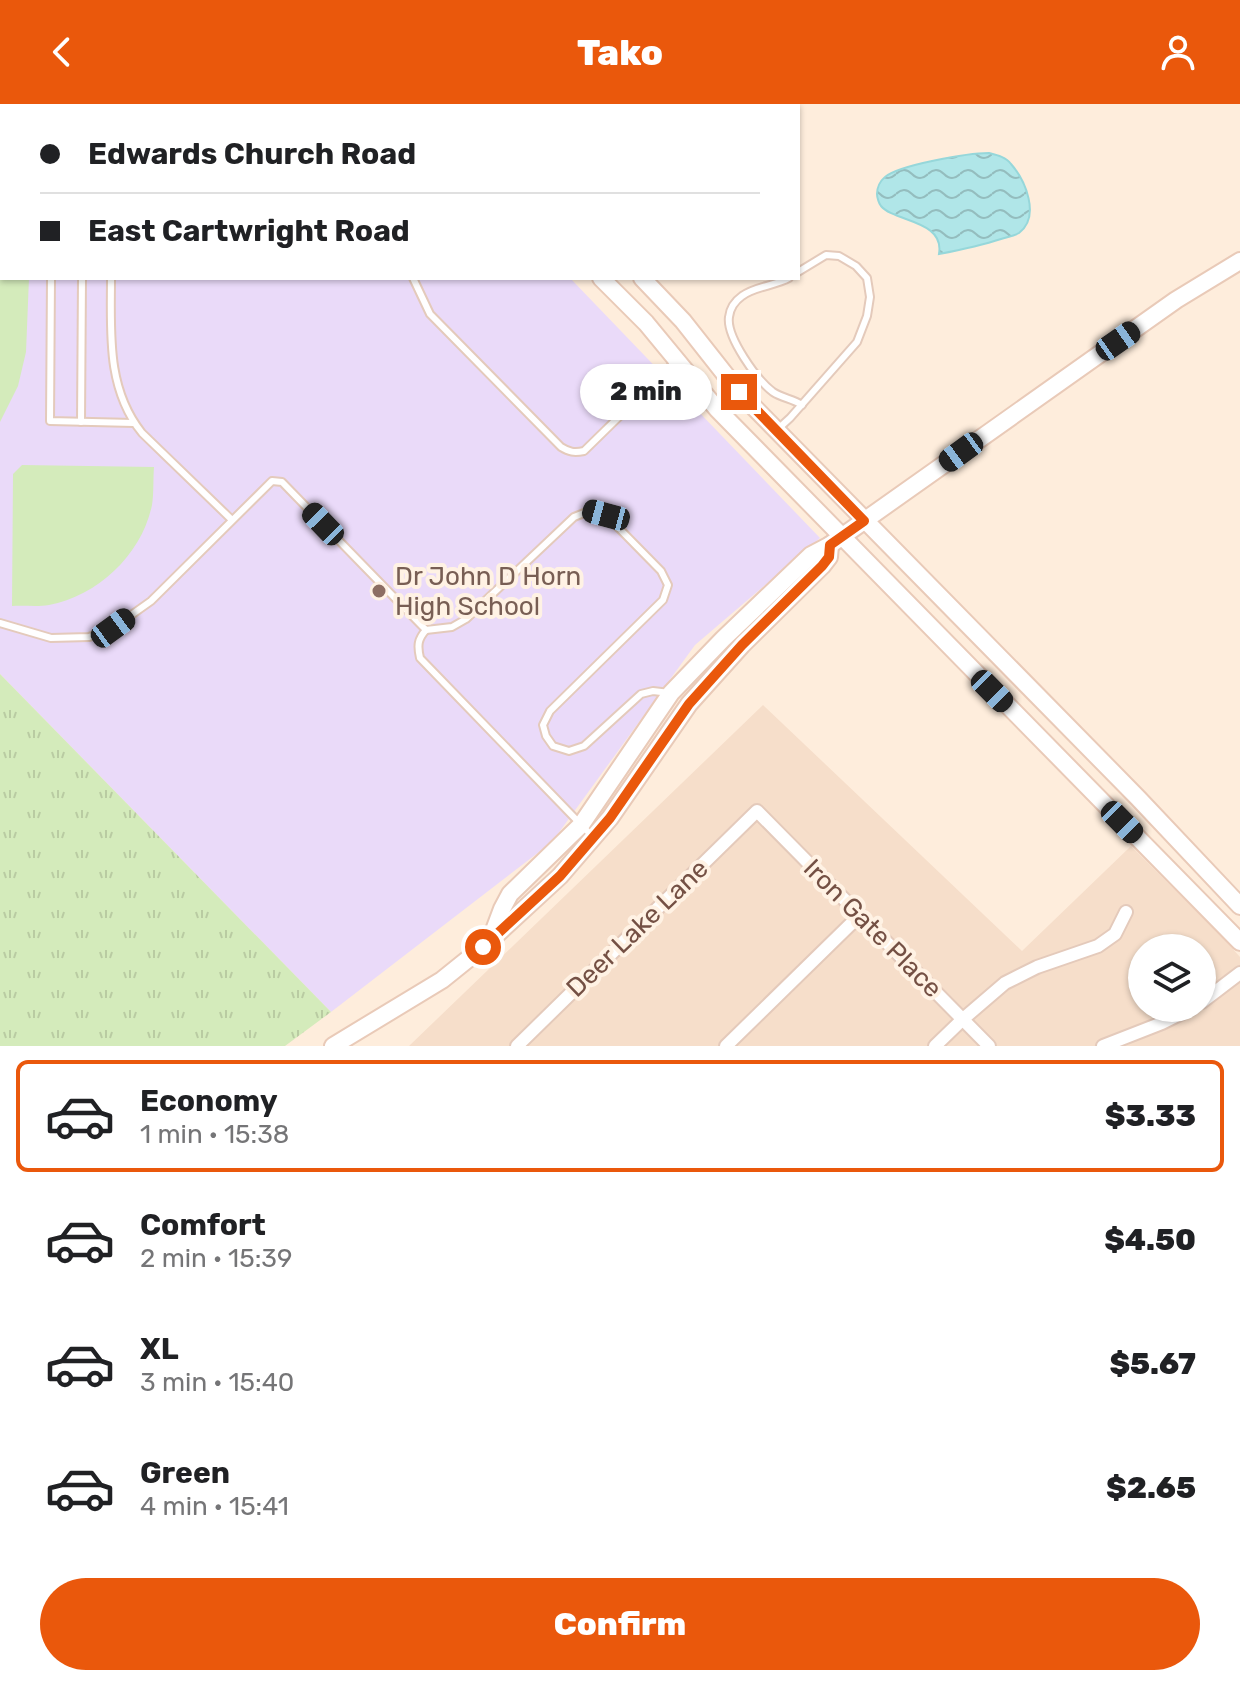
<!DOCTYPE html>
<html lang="en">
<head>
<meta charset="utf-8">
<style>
	:root { --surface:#fff; --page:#f6f6f6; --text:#202124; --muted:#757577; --line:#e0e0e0; --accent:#ea580c }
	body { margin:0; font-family:Rubik,sans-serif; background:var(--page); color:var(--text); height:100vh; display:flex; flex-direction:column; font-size:30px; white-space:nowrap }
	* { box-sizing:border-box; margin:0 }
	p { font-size:26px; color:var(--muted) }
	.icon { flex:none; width:44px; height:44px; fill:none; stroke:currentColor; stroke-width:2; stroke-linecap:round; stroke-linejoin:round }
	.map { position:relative; height:942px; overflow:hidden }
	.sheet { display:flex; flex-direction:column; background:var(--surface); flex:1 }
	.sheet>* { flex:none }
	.banner { position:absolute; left:0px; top:0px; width:800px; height:176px; box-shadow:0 2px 6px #0004; display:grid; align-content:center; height:176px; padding:0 40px; background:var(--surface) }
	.fabs { position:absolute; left:1128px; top:830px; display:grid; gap:16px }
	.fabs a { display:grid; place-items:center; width:88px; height:88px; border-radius:50%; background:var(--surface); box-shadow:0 2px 6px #0004; font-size:40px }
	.end { position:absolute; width:36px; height:36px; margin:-18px; border:10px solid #ea580c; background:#fff; box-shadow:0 0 0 4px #fff }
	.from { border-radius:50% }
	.bubble { position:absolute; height:56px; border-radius:28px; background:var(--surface); box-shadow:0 2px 6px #0004; font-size:26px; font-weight:800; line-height:56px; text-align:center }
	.car { position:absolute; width:24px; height:48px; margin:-24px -12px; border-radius:10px; box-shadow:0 0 6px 2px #0007; background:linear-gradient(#222 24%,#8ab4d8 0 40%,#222 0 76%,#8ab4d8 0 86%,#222 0) }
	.banner b { display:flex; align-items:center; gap:28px; height:76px; font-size:30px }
	.banner b+b { border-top:2px solid var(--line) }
	.banner i { width:20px; height:20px; background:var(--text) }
	ul { padding:14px 0 0; list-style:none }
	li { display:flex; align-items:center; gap:24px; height:112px; margin:0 16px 12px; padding:0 24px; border:4px solid transparent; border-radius:12px }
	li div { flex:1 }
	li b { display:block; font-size:30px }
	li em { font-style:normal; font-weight:800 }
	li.active { border-color:var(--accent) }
	li>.icon { width:72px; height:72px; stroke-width:1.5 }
	.primary-button { display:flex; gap:16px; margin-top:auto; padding:16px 40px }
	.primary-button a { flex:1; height:92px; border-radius:48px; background:var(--accent); color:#fff; font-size:32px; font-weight:800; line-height:92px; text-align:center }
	header { display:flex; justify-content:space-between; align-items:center; height:104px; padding:0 40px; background:var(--accent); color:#fff; font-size:36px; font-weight:800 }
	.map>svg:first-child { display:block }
	.residential { fill:#f6deca; fill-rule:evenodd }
	.education { fill:#eadaf9 }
	.grass { fill:url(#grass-tufts) }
	.green { fill:#d4ebbb }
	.water { fill:url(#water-waves); stroke:#96d7da; stroke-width:2 }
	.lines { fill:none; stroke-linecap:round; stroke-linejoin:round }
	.lane-casing { stroke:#e4cabb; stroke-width:10 }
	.street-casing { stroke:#e4cabb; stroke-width:16 }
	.secondary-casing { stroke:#e9cab8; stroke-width:20 }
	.lane { stroke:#fff; stroke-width:6 }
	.street { stroke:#fff; stroke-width:12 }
	.secondary { stroke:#fff; stroke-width:16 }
	.route { stroke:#ea580c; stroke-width:10 }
	.education-dot { fill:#8d6e63; stroke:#fff2e4; stroke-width:3 }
	.labels { text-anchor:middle; stroke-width:8; stroke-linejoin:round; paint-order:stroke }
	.education-label { font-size:26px; fill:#785e54; stroke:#fff2e4; text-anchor:start }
	.street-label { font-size:26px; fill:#745044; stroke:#fff2e4 }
</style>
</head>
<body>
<header><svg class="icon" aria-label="back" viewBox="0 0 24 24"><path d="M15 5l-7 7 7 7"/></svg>Tako<svg class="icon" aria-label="person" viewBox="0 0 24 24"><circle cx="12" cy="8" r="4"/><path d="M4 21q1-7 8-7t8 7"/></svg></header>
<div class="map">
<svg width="1240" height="942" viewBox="0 0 1240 942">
	<defs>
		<pattern id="grass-tufts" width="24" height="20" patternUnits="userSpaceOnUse" patternTransform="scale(2)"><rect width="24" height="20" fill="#d4ebbb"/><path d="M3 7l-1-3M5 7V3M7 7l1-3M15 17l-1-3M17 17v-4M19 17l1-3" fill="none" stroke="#b9cba2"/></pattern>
		<pattern id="water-waves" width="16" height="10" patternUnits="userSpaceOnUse" patternTransform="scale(2)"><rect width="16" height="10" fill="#b0e6e8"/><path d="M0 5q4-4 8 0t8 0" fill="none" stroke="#94bdbe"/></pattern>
	</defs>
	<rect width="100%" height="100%" fill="#feeddc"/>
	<path class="residential" d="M763 601 1022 847 1131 742 1221 832 1240 853V942H409ZM1142 844H1202V904H1142Z"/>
	<polygon class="education" points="0,0 402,0 404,2 2,2 2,174 570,174 820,434 695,541 552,738 331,908 0,570"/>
	<polygon class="grass" points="0,570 331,908 285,942 0,942"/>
	<g class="green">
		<polygon points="0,165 2,165 2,174 29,174 26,248 18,282 0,318"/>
		<path d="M22 361 154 363C153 375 154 389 152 401 142 450 98 492 49 501 37 503 24 501 12 502L13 370Z"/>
	</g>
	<path class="water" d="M989 49C997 51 1006 53 1011 60 1025 76 1041 112 1019 129 1014 132 1007 133 1001 135 980 142 960 146 939 150 945 116 894 118 881 102 879 100 877 93 877 90 877 84 880 77 885 73 899 61 968 49 989 49Z"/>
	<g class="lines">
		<g class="lane-casing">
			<g id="lane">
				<polyline points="43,0 45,2"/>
				<polyline points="229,0 231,2"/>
				<polyline points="337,0 340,2"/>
				<polyline points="65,2 67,0"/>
				<polyline points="110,2 112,0"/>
				<polyline points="259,2 264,0"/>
				<polyline points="312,2 315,0"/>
				<polyline points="774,2 776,0"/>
				<polyline points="51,174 50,317 134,319"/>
				<path d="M111 174C111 228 106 284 142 329L232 416"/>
				<path d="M413 174 430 210 561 343C569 348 574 349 584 347L676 257"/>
				<path d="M789 174C775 182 755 182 742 192 735 197 730 204 729 213 726 233 757 276 773 288 782 294 793 295 802 301"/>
				<polyline points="81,318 82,174"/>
				<polyline points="779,324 790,314 857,238 867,212 870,193 867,174 856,162 839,152 826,151 798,168"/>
				<polyline points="0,519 51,534 89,533 113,524 151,497 272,377 282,378 426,526 452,523 466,515 574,413 589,407 606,411 661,467 668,481 663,496 550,607 543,621 546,632 553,642 569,647 584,642 641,590 653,587 670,589"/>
				<path d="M426 526C418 535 417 541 420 554L593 733"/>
			</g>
		</g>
		<g class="street-casing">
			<g id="street">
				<polyline points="666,2 669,0"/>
				<polyline points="1202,898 1240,869"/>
				<polyline points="517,942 757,707 989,942"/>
				<polyline points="726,942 860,811"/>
				<polyline points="935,942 963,915 1005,879 1037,863 1098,842 1115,830 1126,808"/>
				<polyline points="1103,942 1162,919 1192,904"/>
			</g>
		</g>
		<g class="secondary-casing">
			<g id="secondary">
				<polyline points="429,0 431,2"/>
				<polyline points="469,0 471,2"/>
				<polyline points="601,174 646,219 717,305 1240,838"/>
				<polyline points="642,174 683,217 739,288 1138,694 1240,802"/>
				<polyline points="490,837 502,805 510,790 581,721 671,589 723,535 811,451 830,441 1176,196 1240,157"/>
				<polyline points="333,942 442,876 483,843 560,772 610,714 689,600 742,541 822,462 829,453 830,441"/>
			</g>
		</g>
		<use href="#lane" class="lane"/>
		<use href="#street" class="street"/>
		<use href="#secondary" class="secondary"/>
	</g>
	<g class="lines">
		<polyline class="route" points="483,843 560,772 610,714 689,600 742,541 822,462 829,453 830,441 864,417 739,288"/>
	</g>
	<circle class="education-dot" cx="379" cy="487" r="8"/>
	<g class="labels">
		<g class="education-label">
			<text x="395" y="481">Dr John D Horn<tspan x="395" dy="30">High School</tspan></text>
		</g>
		<g class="street-label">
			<text transform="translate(637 824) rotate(-44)" y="9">Deer Lake Lane</text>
			<text transform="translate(873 824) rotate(45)" y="9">Iron Gate Place</text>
		</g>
	</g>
</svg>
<div class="fabs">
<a><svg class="icon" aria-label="layers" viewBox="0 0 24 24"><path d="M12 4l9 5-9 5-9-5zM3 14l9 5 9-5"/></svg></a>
</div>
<i class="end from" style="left:483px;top:843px"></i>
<i class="end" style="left:739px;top:288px"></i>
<div class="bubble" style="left:580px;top:260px;width:132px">2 min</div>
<i class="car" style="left:1118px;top:237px;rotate:55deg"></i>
<i class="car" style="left:961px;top:348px;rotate:234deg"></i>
<i class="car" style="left:606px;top:411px;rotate:285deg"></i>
<i class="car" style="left:323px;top:420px;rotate:316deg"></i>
<i class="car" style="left:113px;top:524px;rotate:54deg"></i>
<i class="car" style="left:992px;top:587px;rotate:135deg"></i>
<i class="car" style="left:1122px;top:718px;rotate:135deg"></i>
<div class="banner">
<b><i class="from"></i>Edwards Church Road</b>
<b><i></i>East Cartwright Road</b>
</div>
</div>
<section class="sheet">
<ul>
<li class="active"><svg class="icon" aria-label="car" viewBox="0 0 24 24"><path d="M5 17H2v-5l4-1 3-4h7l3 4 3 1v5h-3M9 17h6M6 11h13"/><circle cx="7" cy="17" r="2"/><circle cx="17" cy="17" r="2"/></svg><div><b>Economy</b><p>1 min · 15:38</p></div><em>$3.33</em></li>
<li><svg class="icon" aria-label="car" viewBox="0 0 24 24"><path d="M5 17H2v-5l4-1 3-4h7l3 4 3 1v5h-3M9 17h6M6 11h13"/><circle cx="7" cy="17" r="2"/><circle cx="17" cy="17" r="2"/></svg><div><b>Comfort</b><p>2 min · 15:39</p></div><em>$4.50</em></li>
<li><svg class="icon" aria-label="car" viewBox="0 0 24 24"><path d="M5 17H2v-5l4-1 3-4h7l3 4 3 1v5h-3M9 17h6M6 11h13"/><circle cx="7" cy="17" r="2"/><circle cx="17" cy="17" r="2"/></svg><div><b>XL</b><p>3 min · 15:40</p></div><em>$5.67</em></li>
<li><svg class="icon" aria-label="car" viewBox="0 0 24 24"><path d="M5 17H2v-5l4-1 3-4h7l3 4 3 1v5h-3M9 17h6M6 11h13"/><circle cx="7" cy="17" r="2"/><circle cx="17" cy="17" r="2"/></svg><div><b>Green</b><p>4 min · 15:41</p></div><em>$2.65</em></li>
</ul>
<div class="primary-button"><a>Confirm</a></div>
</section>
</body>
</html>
